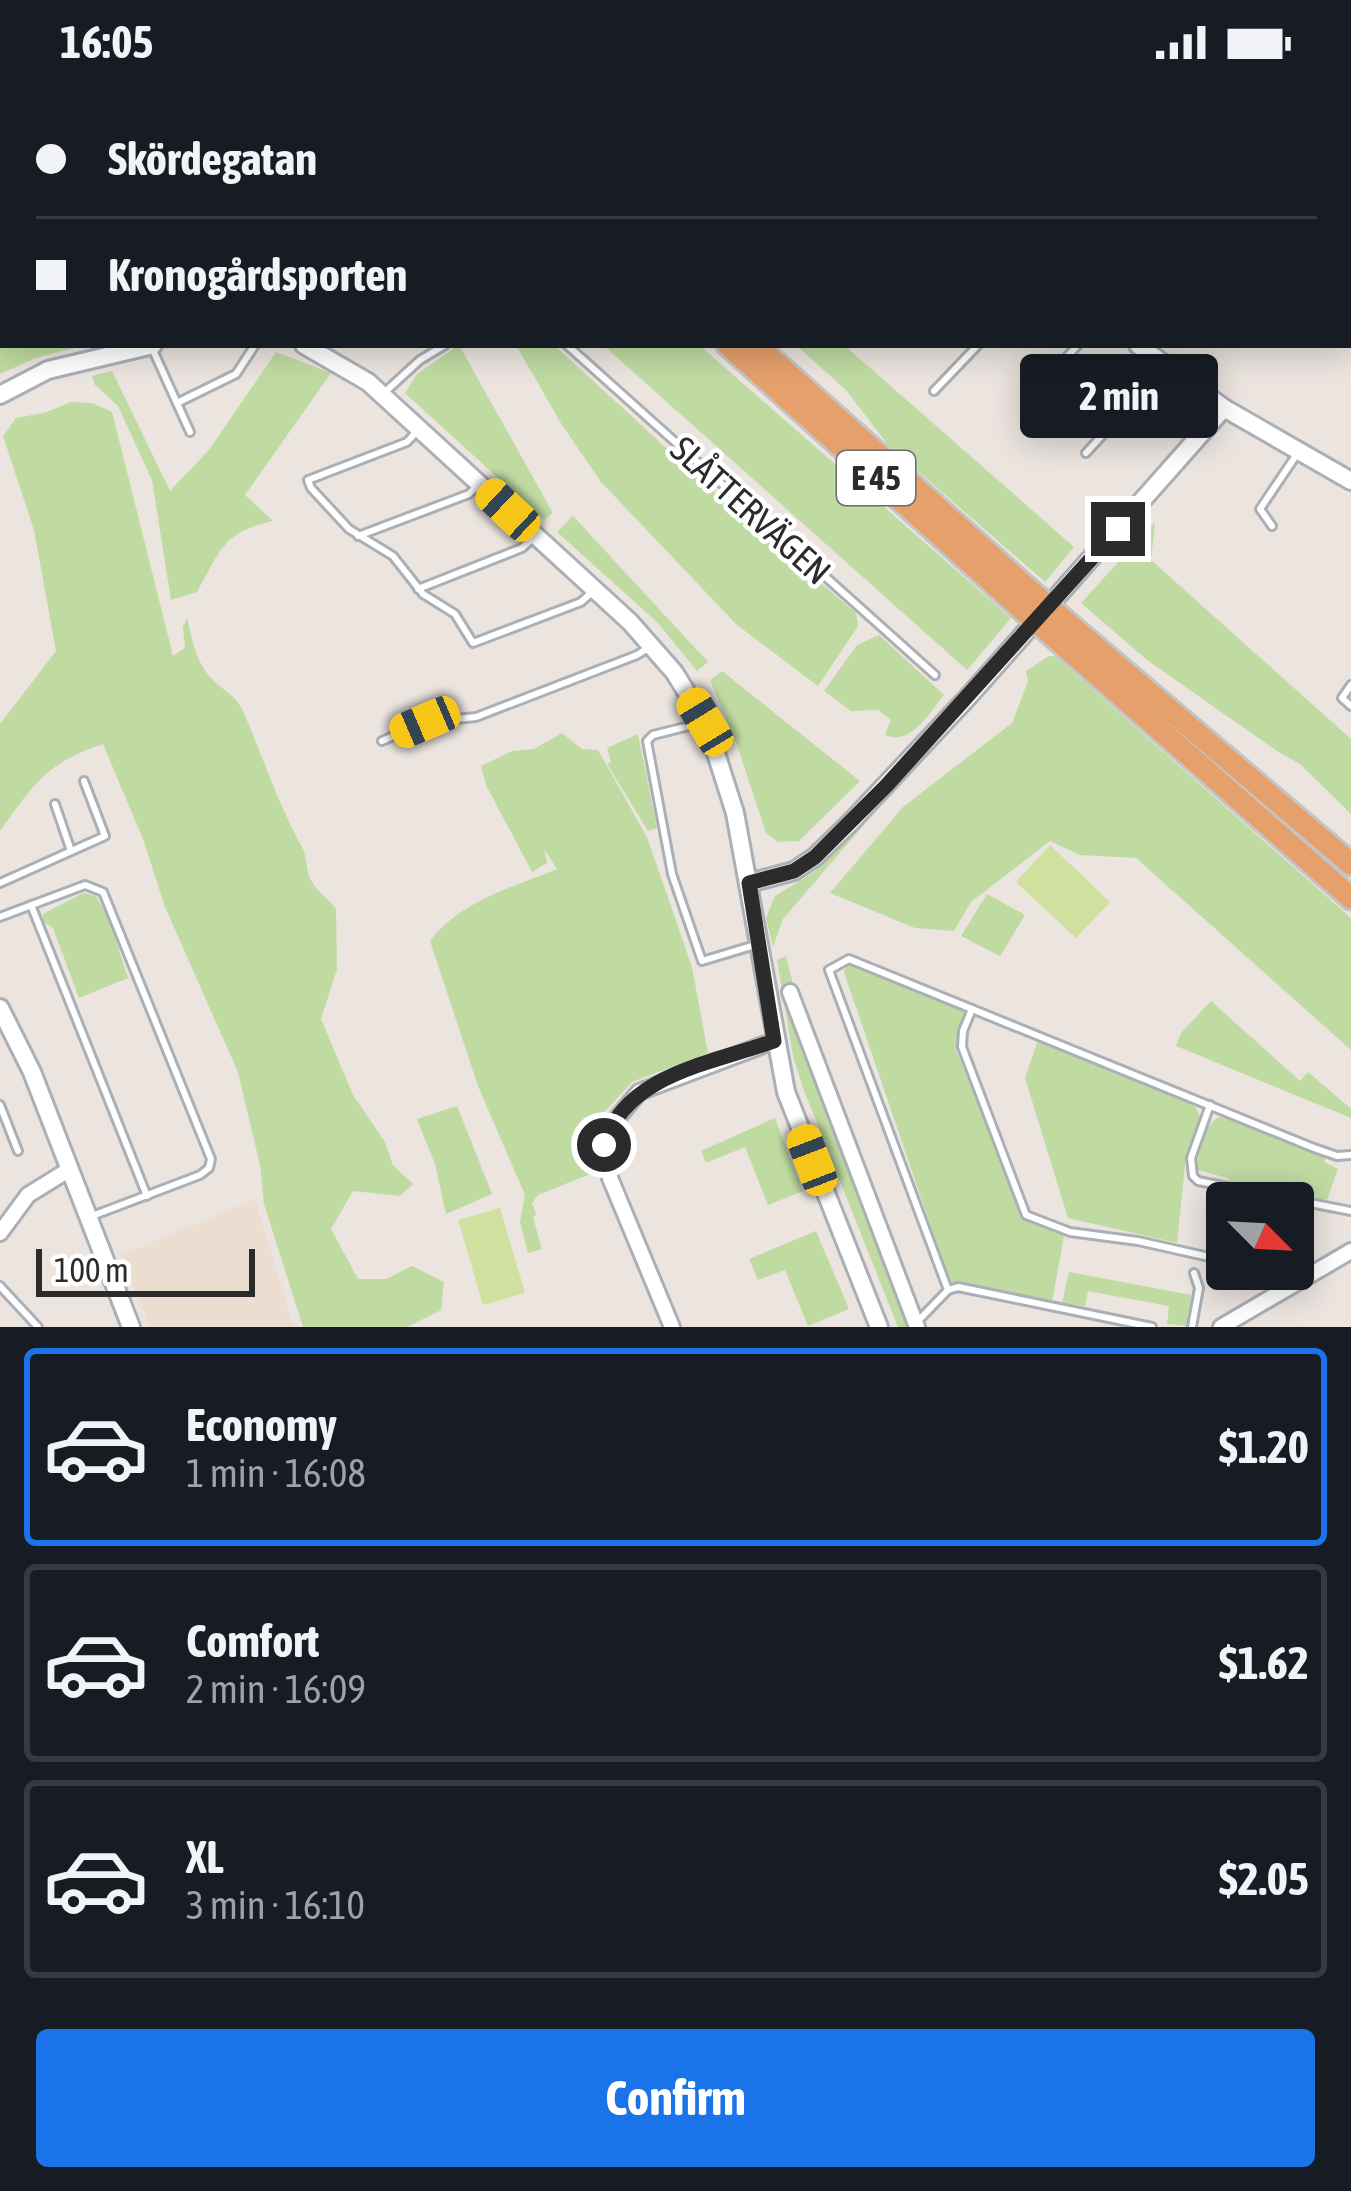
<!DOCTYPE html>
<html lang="en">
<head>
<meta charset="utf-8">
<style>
	:root { --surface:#171b24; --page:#242831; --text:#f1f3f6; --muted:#9ea1a6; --line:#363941; --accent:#1a73e8 }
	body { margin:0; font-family:"Asap Condensed",sans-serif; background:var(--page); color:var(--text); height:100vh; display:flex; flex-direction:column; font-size:45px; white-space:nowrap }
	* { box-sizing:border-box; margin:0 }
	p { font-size:39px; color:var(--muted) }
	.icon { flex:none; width:66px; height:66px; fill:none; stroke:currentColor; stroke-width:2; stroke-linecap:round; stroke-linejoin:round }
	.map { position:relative; height:1243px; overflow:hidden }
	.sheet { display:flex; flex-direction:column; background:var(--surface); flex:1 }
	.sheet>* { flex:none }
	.banner { position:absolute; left:0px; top:0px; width:1353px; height:264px; box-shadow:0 6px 30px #0003; display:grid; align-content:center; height:264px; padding:0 36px; background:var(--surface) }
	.needle { width:78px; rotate:114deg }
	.fabs { position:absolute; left:1206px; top:1098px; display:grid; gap:24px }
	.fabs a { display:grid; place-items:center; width:108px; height:108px; border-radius:12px; background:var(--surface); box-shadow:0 6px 30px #0003; font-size:60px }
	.scale { position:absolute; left:36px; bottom:30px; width:219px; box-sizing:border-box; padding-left:12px; border:6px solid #2b2b2b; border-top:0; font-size:33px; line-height:42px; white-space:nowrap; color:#2b2b2b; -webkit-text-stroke:9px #fff; paint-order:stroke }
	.end { position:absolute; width:54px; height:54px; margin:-27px; border:15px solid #2b2b2b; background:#fff; box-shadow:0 0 0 6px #fff }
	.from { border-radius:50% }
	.bubble { position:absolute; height:84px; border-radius:12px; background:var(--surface); box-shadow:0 6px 30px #0003; font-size:39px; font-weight:700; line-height:84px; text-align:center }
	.car { position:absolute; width:36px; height:72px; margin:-36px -18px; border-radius:15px; box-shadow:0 0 9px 3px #0007; background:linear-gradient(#f5c518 24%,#345 0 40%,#f5c518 0 76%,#345 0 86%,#f5c518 0) }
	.banner b { display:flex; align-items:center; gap:42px; height:114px; font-size:45px }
	.banner b+b { border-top:3px solid var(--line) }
	.banner i { width:30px; height:30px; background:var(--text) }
	ul { padding:21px 0 0; list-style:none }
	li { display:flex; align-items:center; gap:36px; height:198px; margin:0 24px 18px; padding:0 12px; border:6px solid var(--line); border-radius:12px }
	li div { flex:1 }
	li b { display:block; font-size:45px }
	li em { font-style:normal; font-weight:700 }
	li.current { border-color:var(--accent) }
	li>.icon { width:108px; height:108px; stroke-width:1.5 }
	.action { display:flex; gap:24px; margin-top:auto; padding:24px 36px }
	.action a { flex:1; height:138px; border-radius:12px; background:var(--accent); color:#fff; font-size:48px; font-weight:700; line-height:138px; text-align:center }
	.status { display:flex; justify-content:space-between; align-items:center; height:84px; padding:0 60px; background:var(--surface); direction:ltr }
	.status svg { height:33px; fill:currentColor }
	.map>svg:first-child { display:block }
	.education { fill:#ebded0 }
	.green { fill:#bfdba2 }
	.pitch { fill:#d0e19f }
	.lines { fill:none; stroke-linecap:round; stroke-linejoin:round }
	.service-casing { stroke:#abafb6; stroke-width:12 }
	.minor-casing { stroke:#abafb6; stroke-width:20 }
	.tertiary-casing { stroke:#abafb6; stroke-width:22 }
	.trunk-casing { stroke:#c4c4c4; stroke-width:27 }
	.service { stroke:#fff; stroke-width:6 }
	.minor { stroke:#fff; stroke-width:14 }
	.tertiary { stroke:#fff; stroke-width:16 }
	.trunk { stroke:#e6a06c; stroke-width:21 }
	.trunk-bridge-casing { stroke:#c4c4c4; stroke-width:27; stroke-linecap:butt }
	.trunk-bridge { stroke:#e6a06c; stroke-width:21 }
	.route { stroke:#2b2b2b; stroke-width:15 }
	.labels { text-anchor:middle; stroke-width:9; stroke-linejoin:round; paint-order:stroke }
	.shield { fill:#fff; stroke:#6b6b6b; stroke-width:3 }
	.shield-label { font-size:33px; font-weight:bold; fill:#2b2b2b }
	.street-label { font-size:36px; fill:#2b2b2b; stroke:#fff }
</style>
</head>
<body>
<div class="status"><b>16:05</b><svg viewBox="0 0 49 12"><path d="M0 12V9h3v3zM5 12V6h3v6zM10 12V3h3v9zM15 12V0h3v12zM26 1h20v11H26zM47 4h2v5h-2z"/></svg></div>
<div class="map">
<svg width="1351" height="1243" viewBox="0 0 1351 1243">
	<rect width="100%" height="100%" fill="#ebe4df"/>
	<polygon class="education" points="255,1115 294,1243 150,1243 122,1171"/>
	<g class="green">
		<polygon points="0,0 408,0 411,3 3,3 3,261 85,261 36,274 0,290"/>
		<polygon points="459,261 553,429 544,436 405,309 417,290"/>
		<polygon points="516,261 554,261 724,417 856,529 858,542 818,602 737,541 601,398 562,341"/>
		<polygon points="603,261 699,261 1011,534 967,586"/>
		<polygon points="796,261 844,261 1074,463 1045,498 888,361 846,306"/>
		<path d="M276 268 331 289 245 411 273 437C223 448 221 466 197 508L171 516 152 396 118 322 95 301 92 292 112 287 170 407 209 366Z"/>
		<path d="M71 318 92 319 112 328 173 572 185 564 183 543 187 534C192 555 196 578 211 594 222 606 236 611 243 627 263 673 278 720 302 763 308 774 305 788 312 798 318 809 329 814 336 825L337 885 321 935 353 1011 385 1058 393 1081 413 1100 400 1112 353 1107 331 1145 358 1195H386L412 1182 444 1198 441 1226 407 1243H303L264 1120 260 1081 238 988 165 823 143 755 103 660C46 679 34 700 0 747V640L56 567 34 446 3 352 16 334 44 329Z"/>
		<polygon points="573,432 708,578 697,587 658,539 557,448"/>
		<polygon points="1155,438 1151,476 1351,655 1351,730 1300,680 1280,669 1147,576 1081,519"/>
		<path d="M879 551 944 611C929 629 911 662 885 651L891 636 878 626 851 627 824 607 857 561Z"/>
		<polygon points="1049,572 1055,572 1351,834 1351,966 1136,774 1080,771 1050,757 971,818 954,847 915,844 830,809 903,723 1012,639 1028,597 1026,587"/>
		<polygon points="722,587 860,697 799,757 778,758 766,749 737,661 710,596"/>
		<path d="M562 649 582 665 598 666 647 753 692 883 708 969 632 998 595 1038 589 1055 595 1088 538 1111 532 1119 536 1130 533 1134 542 1165 528 1169 520 1138 525 1111 478 1002 430 857C462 816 511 804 557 785L544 765 547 779 532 788 486 701 481 682 512 667 534 665Z"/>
		<polygon points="638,650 657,744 648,747 607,680 611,678 607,664"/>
		<polygon points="874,729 783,835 773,863 766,834 775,812 814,788"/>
		<polygon points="83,809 96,812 109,835 128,894 79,914 53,844 42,837 43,830"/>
		<polygon points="987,810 1025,831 1000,872 961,852"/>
		<polygon points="786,872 813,981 911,1243 898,1243 803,1004 793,972 777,876"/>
		<polygon points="849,879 965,926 956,966 1023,1133 1064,1152 1052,1218 950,1199 844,888"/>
		<polygon points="1211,917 1300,997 1308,988 1351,1025 1351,1034 1176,962 1181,949"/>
		<polygon points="1038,956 1194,1021 1200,1032 1186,1072 1177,1159 1068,1134 1025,994"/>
		<polygon points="457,1022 492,1110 446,1130 435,1080 417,1035"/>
		<path d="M1219 1033 1248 1040 1326 1073 1324 1078 1338 1085 1327 1116 1233 1101 1227 1094 1198 1086C1195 1069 1204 1041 1219 1033Z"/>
		<polygon points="775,1034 803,1107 768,1121 745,1063 706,1079 701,1067"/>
		<polygon points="816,1147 849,1225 808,1242 785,1186 758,1196 749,1175"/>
		<polygon points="1069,1188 1191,1211 1187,1242 1167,1240 1169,1222 1088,1207 1085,1222 1062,1219"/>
	</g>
	<g class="pitch">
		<polygon points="1050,761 1110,818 1076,854 1016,798"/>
		<polygon points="500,1124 525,1209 483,1221 458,1136"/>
	</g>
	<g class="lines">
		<g class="service-casing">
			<g id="service">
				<polyline points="752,0 753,3"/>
				<polyline points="928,3 929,0"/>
				<polyline points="567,261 935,591"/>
				<polyline points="152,264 190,348"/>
				<polyline points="934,307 978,261"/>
				<polyline points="385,308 420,276 445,261"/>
				<polyline points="1029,313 1078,261"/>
				<polyline points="177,319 236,290 255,261"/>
				<polyline points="419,345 407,358 308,396 311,404 349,445 393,472 423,510 455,530 473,559 581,518 592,508"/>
				<polyline points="1086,369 1162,286"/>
				<polyline points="1272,442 1260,425 1297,370"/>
				<polyline points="358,452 469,410 476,403"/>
				<polyline points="418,505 522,464 534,453"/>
				<polyline points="1351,601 1342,614 1351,622"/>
				<polyline points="701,639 653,651 647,657 672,790 702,877 755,861"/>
				<polyline points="382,657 425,638 476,633 637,571 648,564"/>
				<polyline points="55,720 71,767"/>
				<polyline points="0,799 105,752 84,697"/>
				<polyline points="31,821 147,1112"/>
				<polyline points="0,833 85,801 103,808 211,1075 209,1084 200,1091 92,1132"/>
				<polyline points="972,925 963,947 962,963 1026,1131 1070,1148 1138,1157 1227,1177"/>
				<polyline points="0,1021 18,1067"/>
				<polyline points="1210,1021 1191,1074 1193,1092 1198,1097 1351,1127"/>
				<polyline points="1263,1185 1276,1188 1289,1201"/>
				<polyline points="0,1202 38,1243"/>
				<polyline points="948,1206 958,1203 1152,1243"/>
				<polyline points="917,1238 948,1206 829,886 849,875 1314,1064 1337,1072 1351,1071"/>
				<polyline points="1192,1243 1199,1204 1194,1189"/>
			</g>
		</g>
		<g class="minor-casing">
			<g id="minor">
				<polyline points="790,908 917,1243"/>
				<polyline points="0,1149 28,1111 70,1085"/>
				<polyline points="672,1243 610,1094 605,1061 609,1044 639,1008 774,957"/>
				<polyline points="1221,1243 1351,1167"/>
			</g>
		</g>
		<g class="tertiary-casing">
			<g id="tertiary">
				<polyline points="1000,0 1001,3"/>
				<polyline points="304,261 368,298 630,538 674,588 707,641 735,729 786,1008 879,1243"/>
				<polyline points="1138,261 1224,324 1351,397"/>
				<polyline points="0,311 48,286 153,261"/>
				<polyline points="749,799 794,787 815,773 849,740 969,612 1224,324"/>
				<polyline points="0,924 32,988 131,1243"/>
			</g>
		</g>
		<g class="trunk-casing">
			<g id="trunk">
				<polyline points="436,0 439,3"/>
				<polyline points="464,0 467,3"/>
				<polyline points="728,261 1024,527"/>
				<polyline points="756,261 1036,512"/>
				<polyline points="1065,537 1351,780"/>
				<polyline points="1052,551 1351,814"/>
			</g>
		</g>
		<use href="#service" class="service"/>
		<use href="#minor" class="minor"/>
		<use href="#tertiary" class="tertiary"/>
		<use href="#trunk" class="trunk"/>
		<g class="trunk-bridge-casing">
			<g id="trunk-bridge">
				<polyline points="1036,512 1065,537"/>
				<polyline points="1024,527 1052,551"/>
			</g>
		</g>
		<use href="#trunk-bridge" class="trunk-bridge"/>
	</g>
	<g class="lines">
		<path class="route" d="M604 1061C625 990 713 979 774 957L749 799 794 787 815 773 887 701 1118 445"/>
	</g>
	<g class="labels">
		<rect class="shield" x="837" y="367" width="78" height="54" rx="9"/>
		<g class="shield-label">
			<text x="876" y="406">E 45</text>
		</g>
		<g class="street-label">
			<text transform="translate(751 426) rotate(42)" y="13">SLÅTTERVÄGEN</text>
		</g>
	</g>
</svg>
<div class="fabs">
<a><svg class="needle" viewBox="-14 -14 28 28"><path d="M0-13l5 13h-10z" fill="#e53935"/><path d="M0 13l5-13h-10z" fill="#9ea1a6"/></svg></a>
</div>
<div class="scale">100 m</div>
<i class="end from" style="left:604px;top:1061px"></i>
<i class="end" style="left:1118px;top:445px"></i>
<div class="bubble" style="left:1020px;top:270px;width:198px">2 min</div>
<i class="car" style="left:508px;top:426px;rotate:313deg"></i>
<i class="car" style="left:425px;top:638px;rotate:247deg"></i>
<i class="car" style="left:705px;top:638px;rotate:329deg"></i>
<i class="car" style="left:812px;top:1076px;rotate:339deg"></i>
<div class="banner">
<b><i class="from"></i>Skördegatan</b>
<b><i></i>Kronogårdsporten</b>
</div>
</div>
<section class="sheet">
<ul>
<li class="current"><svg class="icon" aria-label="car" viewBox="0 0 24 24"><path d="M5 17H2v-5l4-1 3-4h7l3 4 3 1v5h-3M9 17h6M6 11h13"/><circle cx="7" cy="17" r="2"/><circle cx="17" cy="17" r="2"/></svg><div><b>Economy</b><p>1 min · 16:08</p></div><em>$1.20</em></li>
<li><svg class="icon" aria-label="car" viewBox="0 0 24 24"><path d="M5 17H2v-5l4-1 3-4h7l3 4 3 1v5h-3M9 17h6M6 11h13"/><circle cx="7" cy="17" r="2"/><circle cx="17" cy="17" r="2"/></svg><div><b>Comfort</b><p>2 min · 16:09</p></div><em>$1.62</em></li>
<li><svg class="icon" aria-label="car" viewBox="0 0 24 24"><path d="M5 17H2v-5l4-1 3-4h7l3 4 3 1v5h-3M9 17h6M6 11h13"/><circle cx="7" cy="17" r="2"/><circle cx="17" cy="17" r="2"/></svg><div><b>XL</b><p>3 min · 16:10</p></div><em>$2.05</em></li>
</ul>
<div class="action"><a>Confirm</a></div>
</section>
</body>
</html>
